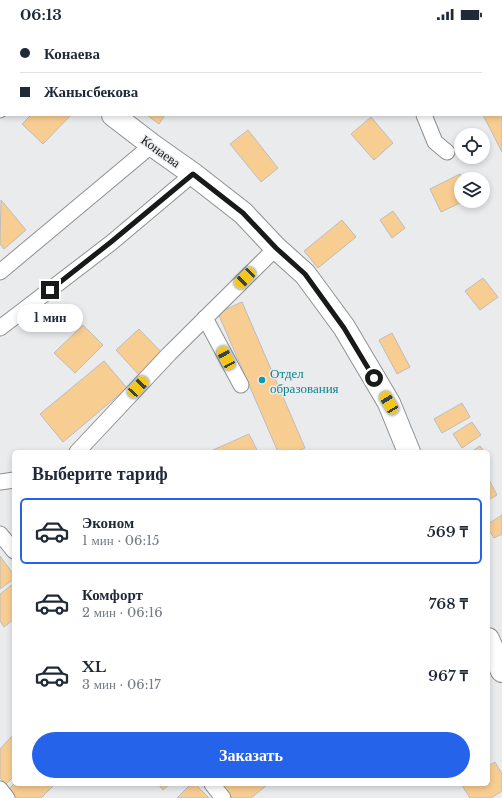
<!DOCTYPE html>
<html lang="ru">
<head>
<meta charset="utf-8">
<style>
	:root { --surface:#fff; --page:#f2f2f3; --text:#1f2937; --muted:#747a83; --line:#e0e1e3; --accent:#2563eb }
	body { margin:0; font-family:"Libre Baskerville",serif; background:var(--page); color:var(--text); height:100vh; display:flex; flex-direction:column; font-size:15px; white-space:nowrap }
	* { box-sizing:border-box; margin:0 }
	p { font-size:13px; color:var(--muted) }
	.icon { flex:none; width:22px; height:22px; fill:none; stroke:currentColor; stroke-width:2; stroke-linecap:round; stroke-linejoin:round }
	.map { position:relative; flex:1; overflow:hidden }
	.side { position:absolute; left:12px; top:422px; width:478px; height:336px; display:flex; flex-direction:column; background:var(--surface); border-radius:6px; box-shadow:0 2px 6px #0003 }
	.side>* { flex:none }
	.hud { position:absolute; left:0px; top:0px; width:502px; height:88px; box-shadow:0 2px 6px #0003; display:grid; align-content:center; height:88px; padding:0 20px; background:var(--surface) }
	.tools { position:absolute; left:454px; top:100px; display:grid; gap:8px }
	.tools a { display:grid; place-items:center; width:36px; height:36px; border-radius:50%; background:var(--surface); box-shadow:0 2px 6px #0003; font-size:20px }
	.end { position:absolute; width:18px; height:18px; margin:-9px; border:5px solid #181919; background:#fff; box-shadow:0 0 0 2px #fff }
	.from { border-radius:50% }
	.bubble { position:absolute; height:28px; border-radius:14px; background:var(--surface); box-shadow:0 2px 6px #0003; font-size:13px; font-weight:600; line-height:28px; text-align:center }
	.car { position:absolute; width:12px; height:24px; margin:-12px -6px; border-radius:5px; box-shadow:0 0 3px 1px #0007; background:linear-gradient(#f5c518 24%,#345 0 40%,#f5c518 0 76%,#345 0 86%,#f5c518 0) }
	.hud b { display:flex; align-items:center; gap:14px; height:38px; font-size:15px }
	.hud b+b { border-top:1px solid var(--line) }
	.hud i { width:10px; height:10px; background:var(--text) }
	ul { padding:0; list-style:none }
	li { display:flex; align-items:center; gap:12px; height:66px; margin:0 8px 6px; padding:0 12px; border:2px solid transparent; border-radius:6px }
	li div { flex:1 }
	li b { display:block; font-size:15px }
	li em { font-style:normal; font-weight:600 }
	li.selected { border-color:var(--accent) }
	li>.icon { width:36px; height:36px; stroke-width:1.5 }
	h2 { padding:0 20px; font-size:18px; line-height:48px }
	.button { display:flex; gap:8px; margin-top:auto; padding:8px 20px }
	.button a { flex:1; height:46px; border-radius:24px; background:var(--accent); color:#fff; font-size:16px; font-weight:600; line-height:46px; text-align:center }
	.status { display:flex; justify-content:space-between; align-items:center; height:28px; padding:0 20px; background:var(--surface); direction:ltr }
	.status svg { height:11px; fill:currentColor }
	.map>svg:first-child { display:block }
	.building { fill:#f8cd92; stroke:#bebdbb }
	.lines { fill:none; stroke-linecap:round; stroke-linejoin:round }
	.minor-casing { stroke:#8e9091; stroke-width:17 }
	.secondary-casing { stroke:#8e9091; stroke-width:24 }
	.minor { stroke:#fff; stroke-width:15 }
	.secondary { stroke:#fff; stroke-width:22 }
	.route { stroke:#181919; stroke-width:5 }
	.culture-dot { fill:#0f9aa8; stroke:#eaebed; stroke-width:1.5 }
	.labels { text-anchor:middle; stroke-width:3; stroke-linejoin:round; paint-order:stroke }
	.street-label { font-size:13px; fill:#181919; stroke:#eaebed }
	.culture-label { font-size:13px; fill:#0d838f; stroke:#eaebed; text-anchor:start }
</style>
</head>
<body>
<div class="status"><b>06:13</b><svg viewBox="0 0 49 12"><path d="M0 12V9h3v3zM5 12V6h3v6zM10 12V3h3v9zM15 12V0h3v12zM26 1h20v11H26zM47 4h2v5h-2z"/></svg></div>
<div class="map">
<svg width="502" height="770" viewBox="0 0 502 770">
	<rect width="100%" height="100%" fill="#eaebed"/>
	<g class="building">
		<polygon points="53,0 81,0 52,1"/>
		<polygon points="501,77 502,79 502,124 483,87 501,87"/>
		<polygon points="31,87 71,87 43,116 22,96"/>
		<polygon points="147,87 165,87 159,96"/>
		<polygon points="371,89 393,115 374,132 351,106"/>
		<polygon points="248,102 278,140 261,154 230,116"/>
		<polygon points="460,146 463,151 461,151 461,173 464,173 441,184 430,161"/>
		<polygon points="1,172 26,202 4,221 0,216"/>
		<polygon points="393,183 405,200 392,210 380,192"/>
		<polygon points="342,192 356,209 318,240 304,223"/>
		<polygon points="483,250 498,269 480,282 465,263"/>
		<polygon points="242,274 305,420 296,424 278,424 218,285"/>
		<polygon points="83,297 103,317 75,345 54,325"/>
		<polygon points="139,301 163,326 139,347 116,322"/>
		<polygon points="392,305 410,339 397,346 379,312"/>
		<polygon points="104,333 127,360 63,414 40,386"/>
		<polygon points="462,375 470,389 442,405 434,391"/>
		<polygon points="472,394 481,407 462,420 453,406"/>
		<polygon points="249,406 258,424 214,424 213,422"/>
		<polygon points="480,418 485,424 471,424"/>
		<polygon points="488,450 497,467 488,472"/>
		<polygon points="502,487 502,506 494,510 488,500 488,496"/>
		<polygon points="0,528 14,547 14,551 0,561"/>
		<polygon points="14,555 14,591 4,599 0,593 0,566"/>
		<polygon points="13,707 14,748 6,756 0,750 0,721"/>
		<polygon points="495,734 502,746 502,763 491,770 470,770 461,756 488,756 488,738"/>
		<polygon points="14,756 55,756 41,770 17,770 8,762"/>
		<polygon points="158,756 170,756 163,762"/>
		<polygon points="191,756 195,756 209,770 177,770"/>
		<polygon points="222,756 266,756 267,757 251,770 227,770 218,759"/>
	</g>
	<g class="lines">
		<g class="minor-casing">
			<g id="minor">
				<polyline points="275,0 277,1"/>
				<polyline points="387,1 389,0"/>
				<polyline points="0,82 1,81"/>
				<polyline points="424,87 435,114 447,124"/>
				<polyline points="0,244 152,117"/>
				<polyline points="205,290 241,357"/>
				<polyline points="0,300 111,215 193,146"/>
				<polyline points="77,424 169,326 276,220"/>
				<polyline points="0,454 14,452"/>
				<polyline points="0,506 14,523"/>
				<polyline points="212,756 223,770"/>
				<polyline points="0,761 7,770"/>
			</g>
		</g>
		<g class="secondary-casing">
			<g id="secondary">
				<polyline points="16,0 17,1"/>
				<polyline points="113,87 152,117 193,146 243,185 276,220 305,246 344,299 389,375 409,424"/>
				<polyline points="488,611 502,643"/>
			</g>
		</g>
		<use href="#minor" class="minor"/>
		<use href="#secondary" class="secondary"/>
	</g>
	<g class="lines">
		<polyline class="route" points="50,262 111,214 193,146 243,185 276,220 305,246 344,300 374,350"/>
	</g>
	<circle class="culture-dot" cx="262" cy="352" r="4"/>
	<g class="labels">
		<g class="street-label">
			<text transform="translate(161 123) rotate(36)" y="5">Конаева</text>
		</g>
		<g class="culture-label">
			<text x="270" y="350">Отдел<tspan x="270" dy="15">образования</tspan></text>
		</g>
	</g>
</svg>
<div class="tools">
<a><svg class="icon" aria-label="locate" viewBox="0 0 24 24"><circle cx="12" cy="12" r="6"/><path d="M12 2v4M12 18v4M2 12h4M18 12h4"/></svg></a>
<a><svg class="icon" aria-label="layers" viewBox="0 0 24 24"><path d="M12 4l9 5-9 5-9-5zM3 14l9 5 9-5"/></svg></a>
</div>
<i class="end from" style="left:374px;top:350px"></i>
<i class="end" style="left:50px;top:262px"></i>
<div class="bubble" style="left:17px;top:276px;width:66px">1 мин</div>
<i class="car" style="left:245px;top:250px;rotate:225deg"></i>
<i class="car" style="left:226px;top:330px;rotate:332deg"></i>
<i class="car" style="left:138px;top:359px;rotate:43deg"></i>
<i class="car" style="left:389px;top:375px;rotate:329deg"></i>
<div class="hud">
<b><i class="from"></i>Конаева</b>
<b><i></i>Жанысбекова</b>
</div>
<section class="side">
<h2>Выберите тариф</h2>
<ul>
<li class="selected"><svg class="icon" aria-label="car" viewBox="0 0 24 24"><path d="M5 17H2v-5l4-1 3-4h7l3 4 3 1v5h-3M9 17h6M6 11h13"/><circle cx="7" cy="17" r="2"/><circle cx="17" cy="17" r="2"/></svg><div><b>Эконом</b><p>1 мин · 06:15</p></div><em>569 ₸</em></li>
<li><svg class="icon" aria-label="car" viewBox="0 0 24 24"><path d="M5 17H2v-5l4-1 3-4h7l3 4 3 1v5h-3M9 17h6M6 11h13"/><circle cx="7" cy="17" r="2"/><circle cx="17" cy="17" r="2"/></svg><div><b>Комфорт</b><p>2 мин · 06:16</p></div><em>768 ₸</em></li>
<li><svg class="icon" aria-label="car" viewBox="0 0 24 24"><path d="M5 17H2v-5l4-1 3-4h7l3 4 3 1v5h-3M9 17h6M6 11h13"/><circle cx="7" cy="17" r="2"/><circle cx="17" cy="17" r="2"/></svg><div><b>XL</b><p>3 мин · 06:17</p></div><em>967 ₸</em></li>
</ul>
<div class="button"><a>Заказать</a></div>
</section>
</div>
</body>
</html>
